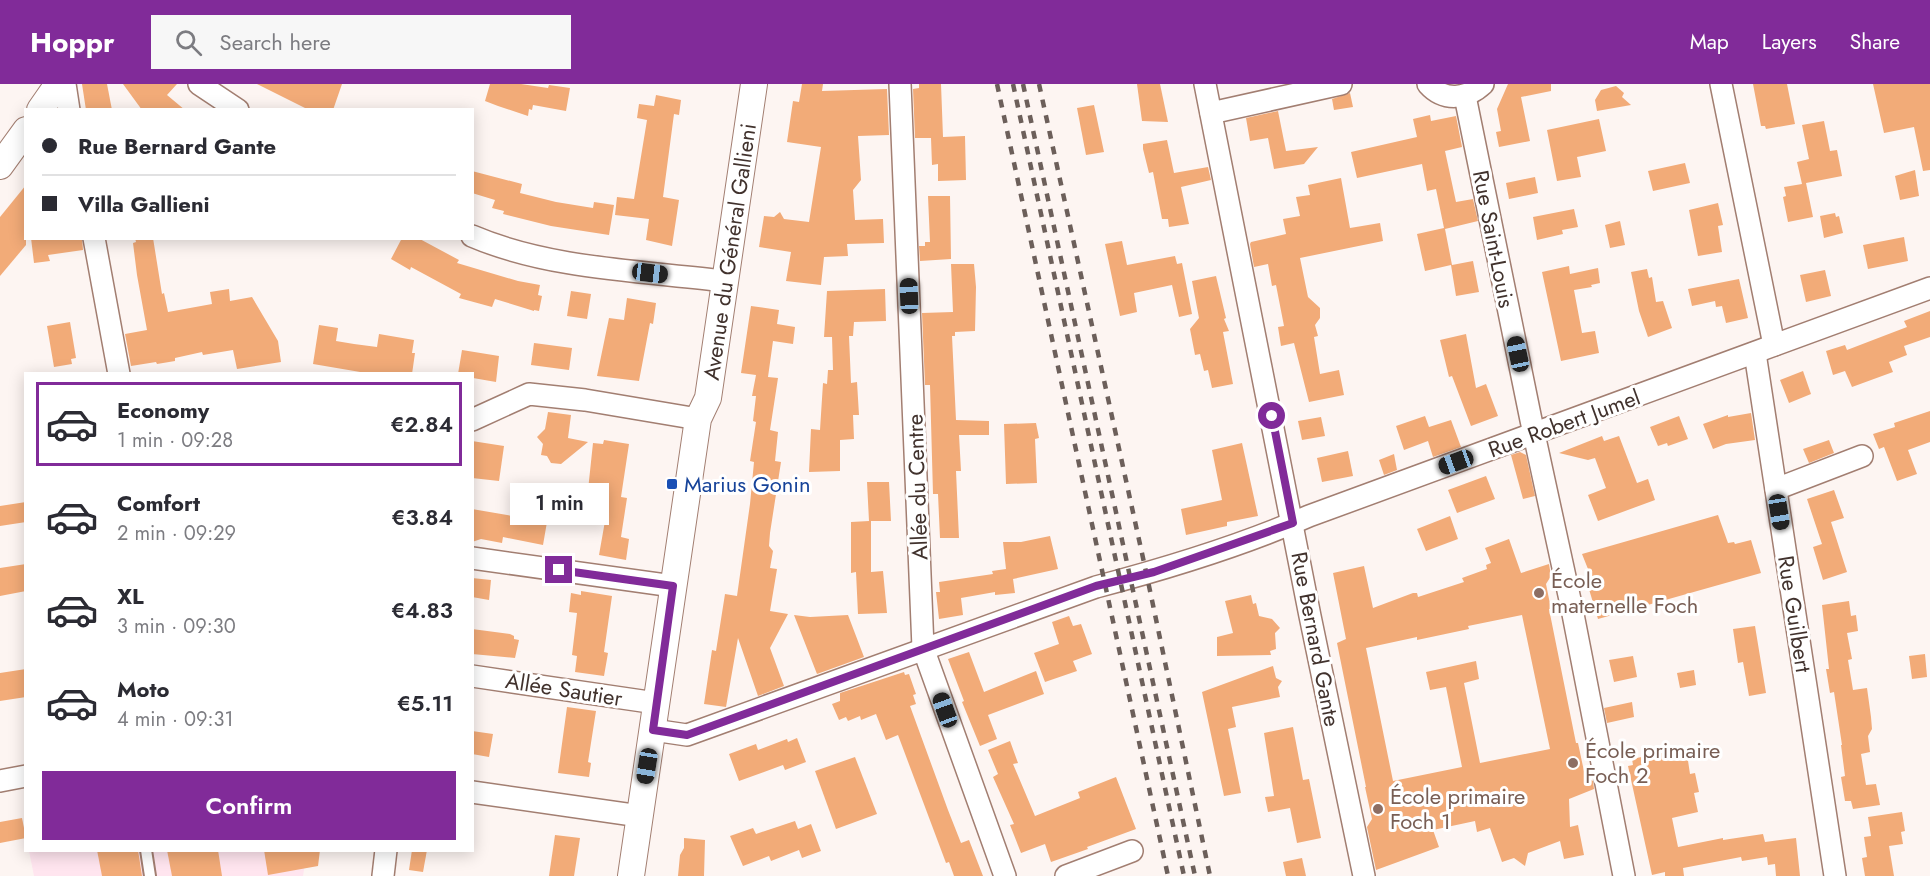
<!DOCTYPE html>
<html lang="en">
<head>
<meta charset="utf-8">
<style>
	:root { --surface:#fff; --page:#f7f7f7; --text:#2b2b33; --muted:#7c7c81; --line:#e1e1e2; --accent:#812b99 }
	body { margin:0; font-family:Jost,sans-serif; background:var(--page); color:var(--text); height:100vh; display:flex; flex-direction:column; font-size:22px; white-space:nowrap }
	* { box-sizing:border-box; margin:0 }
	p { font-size:20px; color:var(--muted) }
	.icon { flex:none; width:33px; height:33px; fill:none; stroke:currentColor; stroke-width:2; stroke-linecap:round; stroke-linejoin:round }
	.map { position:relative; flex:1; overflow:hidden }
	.panel { position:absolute; left:24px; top:288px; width:450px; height:480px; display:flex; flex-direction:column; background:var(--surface); border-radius:0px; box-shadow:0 3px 15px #0003 }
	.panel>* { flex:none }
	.top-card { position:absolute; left:24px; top:24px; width:450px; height:132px; border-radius:0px; box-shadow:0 3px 15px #0003; display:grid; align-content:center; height:132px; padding:0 18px; background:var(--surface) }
	.end { position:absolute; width:27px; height:27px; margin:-14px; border:8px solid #812b99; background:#fff; box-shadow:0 0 0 3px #fff }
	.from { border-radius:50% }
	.bubble { position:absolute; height:42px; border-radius:0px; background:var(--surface); box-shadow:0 3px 15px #0003; font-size:20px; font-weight:600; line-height:42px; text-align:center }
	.car { position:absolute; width:18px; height:36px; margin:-18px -9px; border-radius:8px; box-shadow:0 0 4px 2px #0007; background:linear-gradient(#222 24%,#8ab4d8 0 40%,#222 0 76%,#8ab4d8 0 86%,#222 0) }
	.top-card b { display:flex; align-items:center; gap:21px; height:57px; font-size:22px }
	.top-card b+b { border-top:2px solid var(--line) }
	.top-card i { width:15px; height:15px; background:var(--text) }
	ul { padding:10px 0 0; list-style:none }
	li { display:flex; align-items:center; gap:18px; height:84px; margin:0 12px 9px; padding:0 6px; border:3px solid transparent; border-radius:0px }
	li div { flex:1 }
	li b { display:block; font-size:22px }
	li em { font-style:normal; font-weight:600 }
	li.on { border-color:var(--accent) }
	li>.icon { width:54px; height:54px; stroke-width:1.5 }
	.primary-button { display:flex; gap:12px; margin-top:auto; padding:12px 18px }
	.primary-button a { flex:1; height:69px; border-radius:0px; background:var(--accent); color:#fff; font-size:24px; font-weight:600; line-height:69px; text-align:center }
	header { display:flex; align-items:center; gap:36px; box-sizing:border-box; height:84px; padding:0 30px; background:var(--accent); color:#fff }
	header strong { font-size:28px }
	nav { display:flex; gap:33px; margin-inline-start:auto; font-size:21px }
	.search { width:420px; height:54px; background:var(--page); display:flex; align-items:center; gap:15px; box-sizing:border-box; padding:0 21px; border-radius:0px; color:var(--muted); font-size:22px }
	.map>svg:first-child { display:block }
	.commercial { fill:#ffe5ef }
	.building { fill:#f2ab78; fill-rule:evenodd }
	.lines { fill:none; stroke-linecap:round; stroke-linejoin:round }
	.service-casing { stroke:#a27e71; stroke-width:14 }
	.minor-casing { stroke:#a27e71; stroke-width:24 }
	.tertiary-casing { stroke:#a27e71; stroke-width:28 }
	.service { stroke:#fff; stroke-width:10 }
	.minor { stroke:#fff; stroke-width:21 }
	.tertiary { stroke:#fff; stroke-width:26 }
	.rail { stroke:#6c5f5a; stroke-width:4.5; stroke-dasharray:8 8; stroke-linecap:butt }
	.route { stroke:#812b99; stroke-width:8 }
	.transit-dot { fill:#1a4fb4; stroke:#fff; stroke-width:2 }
	.education-dot { fill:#8d6e63; stroke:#fff; stroke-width:2 }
	.labels { text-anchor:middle; stroke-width:6; stroke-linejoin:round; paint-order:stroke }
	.street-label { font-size:22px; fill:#41322d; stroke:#fff }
	.transit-label { font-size:22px; fill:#164399; stroke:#fff; text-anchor:start }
	.education-label { font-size:22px; fill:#785e54; stroke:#fff; text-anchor:start }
</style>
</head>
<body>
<header>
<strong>Hoppr</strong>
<div class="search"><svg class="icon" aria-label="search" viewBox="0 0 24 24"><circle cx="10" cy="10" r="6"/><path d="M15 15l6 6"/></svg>Search here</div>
<nav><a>Map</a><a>Layers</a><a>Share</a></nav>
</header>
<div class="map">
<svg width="1930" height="792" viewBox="0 0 1930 792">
	<rect width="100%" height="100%" fill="#fdf5f2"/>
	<polygon class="commercial" points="29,767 307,767 303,792 34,792"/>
	<g class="building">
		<polygon points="82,0 107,0 112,26 86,26"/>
		<polygon points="123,0 177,0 167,11 185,26 142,26"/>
		<polygon points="257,0 342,0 333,26 309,26"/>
		<polygon points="490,0 521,0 548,4 549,1 570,4 566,27 533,21 532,26 529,25 528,32 498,22 485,17"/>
		<polygon points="802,0 823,0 822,7 887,5 889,51 858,52 861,96 853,106 855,136 883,135 884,159 847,160 848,172 824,173 821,201 786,197 791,168 759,163 764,132 774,133 780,128 784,135 809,138 821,63 787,58 793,17 799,18"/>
		<polygon points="919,0 941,0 943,53 965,52 966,96 938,97 938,80 932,81 931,54 915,54 913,5 919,4"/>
		<polygon points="1137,0 1160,0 1168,38 1142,37"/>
		<polygon points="1508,0 1551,0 1551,7 1521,13 1530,57 1499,63 1496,48 1501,47 1497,25"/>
		<polygon points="1753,0 1787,0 1795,40 1766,45 1765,42 1761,42"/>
		<polygon points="1873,0 1930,0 1930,86 1923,87 1914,43 1884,49"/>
		<polygon points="1616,2 1624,9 1622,13 1631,21 1597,27 1595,16 1601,6"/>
		<polygon points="1350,9 1353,23 1334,26 1332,15"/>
		<polygon points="656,11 681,16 679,31 674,30 663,113 679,116 672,162 646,156 649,135 615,131 617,113 634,115 647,36 637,34 639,20 654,22"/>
		<polygon points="1094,21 1104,68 1086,71 1077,24"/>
		<polygon points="1278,27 1286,67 1318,63 1304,80 1274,85 1268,54 1250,57 1246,34"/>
		<polygon points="1430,31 1431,37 1456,32 1462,63 1445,67 1456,118 1473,115 1478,137 1445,145 1452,181 1473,177 1479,208 1456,212 1451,181 1425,187 1417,150 1444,144 1436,105 1427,107 1422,80 1357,94 1351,68 1417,53 1413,35"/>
		<polygon points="1599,35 1606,67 1577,73 1581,93 1557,97 1547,46"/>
		<polygon points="1824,37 1830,67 1837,66 1842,92 1806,99 1813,133 1788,138 1783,113 1786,112 1784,103 1802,100 1797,78 1809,75 1802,41"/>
		<polygon points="1167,56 1174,89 1208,83 1211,96 1181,103 1189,140 1169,143 1168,135 1162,135 1153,88 1149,89 1143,65 1143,60"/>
		<polygon points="1685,79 1690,99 1653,107 1648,87"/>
		<polygon points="1915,86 1919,112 1900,116 1895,92"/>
		<polygon points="472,87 522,100 520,109 556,118 593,124 594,118 614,121 609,151 551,142 503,130 504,127 492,124 495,116 472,109"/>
		<polygon points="1535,93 1538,109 1509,115 1506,99"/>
		<polygon points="1341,94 1350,144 1380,139 1383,157 1300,174 1308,213 1320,224 1320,234 1315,241 1318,252 1314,253 1320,290 1339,286 1344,311 1309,318 1294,259 1281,262 1278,243 1284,242 1276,201 1272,202 1268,180 1254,183 1250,160 1251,158 1286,150 1283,135 1300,132 1296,113 1310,111 1308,101"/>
		<polygon points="26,101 26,161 0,192 0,133"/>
		<polygon points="928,112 950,112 951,175 920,177 919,162 925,162 925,158 930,158"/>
		<polygon points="1718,119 1723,141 1718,142 1722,168 1698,172 1689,126"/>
		<polygon points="1574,125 1578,143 1562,146 1563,150 1537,156 1533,133"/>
		<polygon points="1835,129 1836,133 1839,132 1843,149 1824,154 1820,132"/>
		<polygon points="1620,137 1625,161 1610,164 1605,141"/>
		<polygon points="1904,153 1908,177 1868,185 1863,161"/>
		<polygon points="31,154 82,154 83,166 48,171 50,177 34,179"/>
		<polygon points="135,154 153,154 162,210 164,209 168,228 212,220 210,208 229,205 230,217 252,213 278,257 281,278 237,285 233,266 203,271 202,268 175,274 175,277 157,280 156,278 131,282 125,250 147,246 137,191 133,159 136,158"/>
		<polygon points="402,154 418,154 459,176 457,179 518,197 540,201 538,211 542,212 539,227 534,226 534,227 495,215 492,223 459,214 461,210 411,183 410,186 391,175"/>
		<polygon points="1122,157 1127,181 1175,172 1177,180 1182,179 1192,230 1179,233 1172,201 1134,209 1137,228 1120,232 1105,160"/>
		<polygon points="951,180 974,180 976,203 975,247 955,248 955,252 952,252 956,336 989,337 989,351 959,351 961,387 956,387 959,454 940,454 938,410 933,410 930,301 925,301 922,229 953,228"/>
		<polygon points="1569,182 1570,190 1598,184 1600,199 1591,201 1592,203 1574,206 1582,249 1595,247 1599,269 1561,277 1542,188"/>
		<polygon points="1647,185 1649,194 1652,193 1656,218 1663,217 1672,244 1648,253 1639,227 1631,188"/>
		<polygon points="1825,186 1831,212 1806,218 1800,191"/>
		<polygon points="1216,192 1226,234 1224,235 1229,247 1223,248 1233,300 1212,304 1208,286 1204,287 1200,270 1195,271 1190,245 1199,234 1192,197"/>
		<polygon points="1739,195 1748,234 1726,239 1722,222 1716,223 1715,217 1692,222 1688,205"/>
		<polygon points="885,205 886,237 854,238 853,252 849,252 851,299 857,298 859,331 853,331 854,355 840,356 840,387 809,388 811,345 820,346 823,299 827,300 828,286 833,286 832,253 824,253 827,207"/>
		<polygon points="571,207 591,210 587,235 567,232"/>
		<polygon points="627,214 656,219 653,240 650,239 639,297 597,292 609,234 624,236"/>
		<polygon points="751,222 779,226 777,240 795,243 793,260 773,257 768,293 778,294 770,346 778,348 775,377 781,378 770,449 769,462 773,467 770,484 777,485 770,527 788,530 770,564 784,602 758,612 738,554 726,623 704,620 712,566 716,567 725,510 737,512 750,420 754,378 750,377 756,338 753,337 756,312 752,312 756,291 741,289"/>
		<polygon points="1930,227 1930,253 1904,262 1907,271 1889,278 1893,288 1852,303 1845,287 1833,291 1826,267 1845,261 1847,266 1873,256 1907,243 1904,237"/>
		<polygon points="70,238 76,274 71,275 72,280 54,283 47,242"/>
		<polygon points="319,241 338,244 336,257 354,260 377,263 379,250 414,256 412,269 415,269 412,290 372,290 313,280"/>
		<polygon points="1466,250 1476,304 1486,300 1498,332 1471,342 1452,292 1449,293 1440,256"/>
		<polygon points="534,259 572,264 569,286 531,281"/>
		<polygon points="462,266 499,272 496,298 473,294 473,290 458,290"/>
		<polygon points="1803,287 1811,310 1789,319 1780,296"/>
		<polygon points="1930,327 1930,358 1908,366 1917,390 1897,397 1884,363 1879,365 1873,350 1895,343 1894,339"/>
		<polygon points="548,328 571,331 568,354 588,358 561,380 551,379 547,372 541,371 543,360 537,353 545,345"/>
		<polygon points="1751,329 1755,356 1726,360 1713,365 1703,340 1728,331 1728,333"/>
		<polygon points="1425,332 1429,343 1451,336 1461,363 1433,373 1428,357 1404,366 1396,342"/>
		<polygon points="1679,332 1688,355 1668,362 1667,359 1658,362 1650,343"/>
		<polygon points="1321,333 1325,352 1302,356 1298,337"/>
		<polygon points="1036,339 1039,354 1035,355 1037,399 1006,400 1004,340"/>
		<polygon points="1602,352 1604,357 1619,352 1637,399 1648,395 1655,416 1598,437 1588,411 1606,404 1595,374 1588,376 1559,369"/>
		<polygon points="604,356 629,360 621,413 627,414 621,453 629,455 626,476 599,471 605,437 596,436 597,427 586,425 593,359 603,360"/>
		<polygon points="1829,356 1834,369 1809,379 1803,365"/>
		<polygon points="472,357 504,362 499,397 472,394"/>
		<polygon points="1242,359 1258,432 1227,438 1227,442 1186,451 1181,425 1222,416 1212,366"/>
		<polygon points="1348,367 1353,392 1322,398 1317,374"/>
		<polygon points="1520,368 1526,371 1535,412 1523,415 1511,371"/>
		<polygon points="1394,370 1397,386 1384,391 1379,376"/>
		<polygon points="1486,392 1495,415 1457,429 1448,406"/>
		<polygon points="867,398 889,398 891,437 871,437 871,488 883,487 887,529 858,530 856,488 851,489 851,438 869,437"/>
		<polygon points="1834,406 1844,434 1831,438 1847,488 1823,496 1813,463 1822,460 1807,415"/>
		<polygon points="26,418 26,438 0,442 0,422"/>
		<polygon points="472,425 547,438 543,461 503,453 502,459 481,455 472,458"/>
		<polygon points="1718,431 1728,459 1734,458 1735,460 1751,456 1761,489 1598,535 1588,502 1594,500 1582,470"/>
		<polygon points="1450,432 1458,455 1426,467 1417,445"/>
		<polygon points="1050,452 1058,485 1013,495 1015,509 995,511 995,508 961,514 963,531 939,535 936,508 940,508 939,498 993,490 992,487 1006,485 1003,458 1021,458"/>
		<path d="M1509 455 1521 489 1549 480 1551 492 1546 500 1551 525H1549L1576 659H1578L1585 692 1593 697 1594 705 1569 715 1570 743 1578 741 1584 771 1564 775 1560 757 1528 769 1525 782 1514 774 1502 778 1490 744 1477 748 1475 737 1433 746 1439 763 1376 786 1367 743 1372 735 1365 703H1366L1337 559 1346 555 1333 489 1364 482 1373 524 1413 509H1417L1418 513 1464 498 1462 494 1487 485 1486 481 1491 479 1485 464ZM1522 531 1550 665 1480 679 1464 599 1479 595 1476 577 1426 588 1430 606 1446 603 1462 683 1393 697 1366 564 1417 553V556L1469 545 1468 542Z"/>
		<polygon points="26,480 26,507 0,512 0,484"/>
		<polygon points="472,494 491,496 489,516 472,513"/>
		<polygon points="581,507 612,512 604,568 608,569 604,592 575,588 577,572 572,571 577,529 569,528 571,509 581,511"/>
		<polygon points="1251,511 1253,520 1256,519 1259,532 1272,535 1280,544 1275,549 1276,565 1270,567 1271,571 1217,572 1217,553 1233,549 1225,517"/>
		<polygon points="1849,517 1851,532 1856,531 1858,547 1847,549 1852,575 1848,576 1853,606 1867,604 1871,633 1872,645 1868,652 1870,668 1861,670 1866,701 1876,700 1880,721 1853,725 1851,717 1845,717 1841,693 1845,692 1841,661 1842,661 1834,608 1830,609 1826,585 1829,585 1822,521"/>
		<polygon points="794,531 810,533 848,531 864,573 817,590"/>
		<polygon points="1069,532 1073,542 1081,540 1092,570 1073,577 1077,587 1045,598 1034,569 1059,560 1052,538"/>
		<polygon points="1755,542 1766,609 1749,612 1743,578 1738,579 1733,545"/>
		<polygon points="472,545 510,550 514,552 514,555 519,556 515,574 472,570"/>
		<polygon points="969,568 984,608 1036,587 1044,610 988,631 997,655 980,662 962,618 964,617 948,575"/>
		<polygon points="1925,570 1927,593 1912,595 1909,572"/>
		<polygon points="1633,572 1637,593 1614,598 1609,576"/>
		<polygon points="1273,582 1276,594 1282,597 1278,603 1280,613 1232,623 1236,643 1228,645 1241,709 1224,712 1202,608"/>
		<polygon points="26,585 26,613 0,617 0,589"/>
		<polygon points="1694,586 1696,601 1680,604 1677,589"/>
		<polygon points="904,588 905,591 909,590 916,610 913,611 916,620 910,622 948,726 961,759 969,756 983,792 954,792 949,778 946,779 898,651 886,656 876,630 861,636 860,632 848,637 846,633 839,636 832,620 840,617 840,609"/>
		<polygon points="1632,618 1634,633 1607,639 1604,624"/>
		<polygon points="567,623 596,627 588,678 591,679 589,693 558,689"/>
		<polygon points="1293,643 1303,696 1309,695 1321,754 1297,759 1290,724 1268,728 1265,713 1274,712 1264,649"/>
		<polygon points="472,647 493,650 489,673 472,670"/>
		<polygon points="797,654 806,678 785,686 783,681 739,697 729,670 756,660 758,666 787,655 788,658"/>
		<polygon points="1010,657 1018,679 1013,680 1035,732 1080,714 1078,708 1116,693 1136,745 1087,763 1088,765 1051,778 1045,760 1021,769 1010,741 1014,740 993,693 998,690 988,666"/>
		<polygon points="1680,665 1681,671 1687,670 1690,690 1695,689 1699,708 1694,709 1698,728 1672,734 1678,763 1723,754 1723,756 1763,750 1765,758 1796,754 1800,792 1776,792 1775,780 1768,781 1767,773 1742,777 1741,773 1683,784 1684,792 1665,792 1665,788 1652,791 1628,682 1633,681 1632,675"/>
		<polygon points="855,673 877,730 836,745 815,687"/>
		<polygon points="1902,728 1905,747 1901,748 1903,760 1889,762 1894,792 1865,792 1862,774 1867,773 1864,753 1871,752 1868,733"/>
		<polygon points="22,734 26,754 0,759 0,738"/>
		<polygon points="795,737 798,745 811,740 821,767 802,774 799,766 771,777 769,772 743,782 730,752 753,744 756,750"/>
		<polygon points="555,751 580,754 574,792 549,792"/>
		<polygon points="684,754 705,756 704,792 678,792 680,771 684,764"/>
		<polygon points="97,766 138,766 142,792 102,792"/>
		<polygon points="167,766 218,766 222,792 172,792"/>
		<polygon points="264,766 320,766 318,782 268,791"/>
		<polygon points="412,766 427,766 423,788 409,786"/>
		<polygon points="1302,774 1306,792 1286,792 1283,778"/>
	</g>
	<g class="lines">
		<g class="service-casing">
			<polyline id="service" points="146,766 150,792"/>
		</g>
		<g class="minor-casing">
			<g id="minor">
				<polyline points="65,0 69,26"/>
				<polyline points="199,0 238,26"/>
				<polyline points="900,0 923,564 1005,792"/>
				<polyline points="1205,0 1310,532 1364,792"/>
				<path d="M1428 0C1444 18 1467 15 1483 0"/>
				<polyline points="1721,0 1774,261"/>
				<polyline points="1465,12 1531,336 1572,525 1624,792"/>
				<polyline points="1211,29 1341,0"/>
				<path d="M472 152C549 185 643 187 724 197"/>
				<polyline points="94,154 119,290"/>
				<polyline points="1755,269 1835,792"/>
				<polyline points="472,336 529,310 585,316 698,335"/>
				<polyline points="1776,405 1862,372"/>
				<polyline points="472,474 673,502"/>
				<polyline points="472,592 656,619"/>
				<path d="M653 646 687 651 1096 503C1168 484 1241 462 1309 432L1930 204"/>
				<polyline points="0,697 26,692"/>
				<polyline points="472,708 640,732"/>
				<polyline points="383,792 386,766"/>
				<polyline points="1066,792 1132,767"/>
			</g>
		</g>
		<g class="tertiary-casing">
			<g id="tertiary">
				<polyline points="40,26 58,0"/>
				<polyline points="0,82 26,46"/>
				<path id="s1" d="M631 792 698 335 708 314 754 0"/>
			</g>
		</g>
		<use href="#service" class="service"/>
		<use href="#minor" class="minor"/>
		<use href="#tertiary" class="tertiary"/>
		<g class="rail">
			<polyline points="997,0 1168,792"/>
			<polyline points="1013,0 1184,792"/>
			<polyline points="1023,0 1195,792"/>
			<polyline points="1039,0 1145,483 1210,792"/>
		</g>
	</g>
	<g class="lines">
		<polyline class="route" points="559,486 673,502 653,646 687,651 1096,502 1154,488 1293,439 1272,332"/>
	</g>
	<rect class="transit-dot" x="666" y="394" width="12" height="12" rx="3"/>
	<g class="education-dot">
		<circle cx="1539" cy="509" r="6"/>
		<circle cx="1573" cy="679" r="6"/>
		<circle cx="1378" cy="725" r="6"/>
	</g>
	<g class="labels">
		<g class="street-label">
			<text transform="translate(1494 155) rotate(79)" y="8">Rue Saint-Louis</text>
			<text dy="8" stroke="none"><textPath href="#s1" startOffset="633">Avenue du Général Gallieni</textPath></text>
			<text transform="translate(1564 339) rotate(-20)" y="8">Rue Robert Jumel</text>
			<text transform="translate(917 403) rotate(-92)" y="8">Allée du Centre</text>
			<text transform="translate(1795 530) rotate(81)" y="8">Rue Guilbert</text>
			<text transform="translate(1316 555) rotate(79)" y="8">Rue Bernard Gante</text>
			<text transform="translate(564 605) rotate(9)" y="8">Allée Sautier</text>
		</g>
		<g class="transit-label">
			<text x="684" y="408">Marius Gonin</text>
		</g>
		<g class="education-label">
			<text x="1551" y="504">École<tspan x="1551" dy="25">maternelle Foch</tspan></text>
			<text x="1585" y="674">École primaire<tspan x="1585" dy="25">Foch 2</tspan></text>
			<text x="1390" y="720">École primaire<tspan x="1390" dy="25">Foch 1</tspan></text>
		</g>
	</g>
</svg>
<i class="end from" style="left:1272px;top:332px"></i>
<i class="end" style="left:559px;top:486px"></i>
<div class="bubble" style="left:510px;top:399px;width:99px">1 min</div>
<i class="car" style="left:650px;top:189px;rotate:97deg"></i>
<i class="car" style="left:909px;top:212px;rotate:358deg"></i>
<i class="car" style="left:1518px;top:270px;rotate:348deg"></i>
<i class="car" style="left:1456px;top:378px;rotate:250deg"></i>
<i class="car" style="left:1779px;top:428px;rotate:171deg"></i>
<i class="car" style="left:945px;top:626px;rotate:340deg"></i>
<i class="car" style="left:647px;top:682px;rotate:189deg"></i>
<div class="top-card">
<b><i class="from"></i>Rue Bernard Gante</b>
<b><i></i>Villa Gallieni</b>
</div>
<section class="panel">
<ul>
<li class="on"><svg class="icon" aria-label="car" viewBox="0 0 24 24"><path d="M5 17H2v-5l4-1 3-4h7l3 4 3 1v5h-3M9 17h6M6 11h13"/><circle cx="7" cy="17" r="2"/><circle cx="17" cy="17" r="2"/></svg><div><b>Economy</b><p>1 min · 09:28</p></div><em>€2.84</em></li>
<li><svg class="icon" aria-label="car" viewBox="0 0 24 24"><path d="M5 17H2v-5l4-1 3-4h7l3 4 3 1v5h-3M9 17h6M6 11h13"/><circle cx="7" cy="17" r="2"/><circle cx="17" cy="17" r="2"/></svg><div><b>Comfort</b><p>2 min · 09:29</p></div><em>€3.84</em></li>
<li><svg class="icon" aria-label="car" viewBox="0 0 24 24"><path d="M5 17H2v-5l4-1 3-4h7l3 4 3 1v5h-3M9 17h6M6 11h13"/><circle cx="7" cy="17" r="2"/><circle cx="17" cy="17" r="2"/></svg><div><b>XL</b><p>3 min · 09:30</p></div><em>€4.83</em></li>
<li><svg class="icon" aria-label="car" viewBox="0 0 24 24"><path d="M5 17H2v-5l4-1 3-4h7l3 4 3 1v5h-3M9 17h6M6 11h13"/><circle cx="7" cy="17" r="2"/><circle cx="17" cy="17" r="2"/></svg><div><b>Moto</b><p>4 min · 09:31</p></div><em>€5.11</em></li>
</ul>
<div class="primary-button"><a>Confirm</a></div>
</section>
</div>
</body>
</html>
